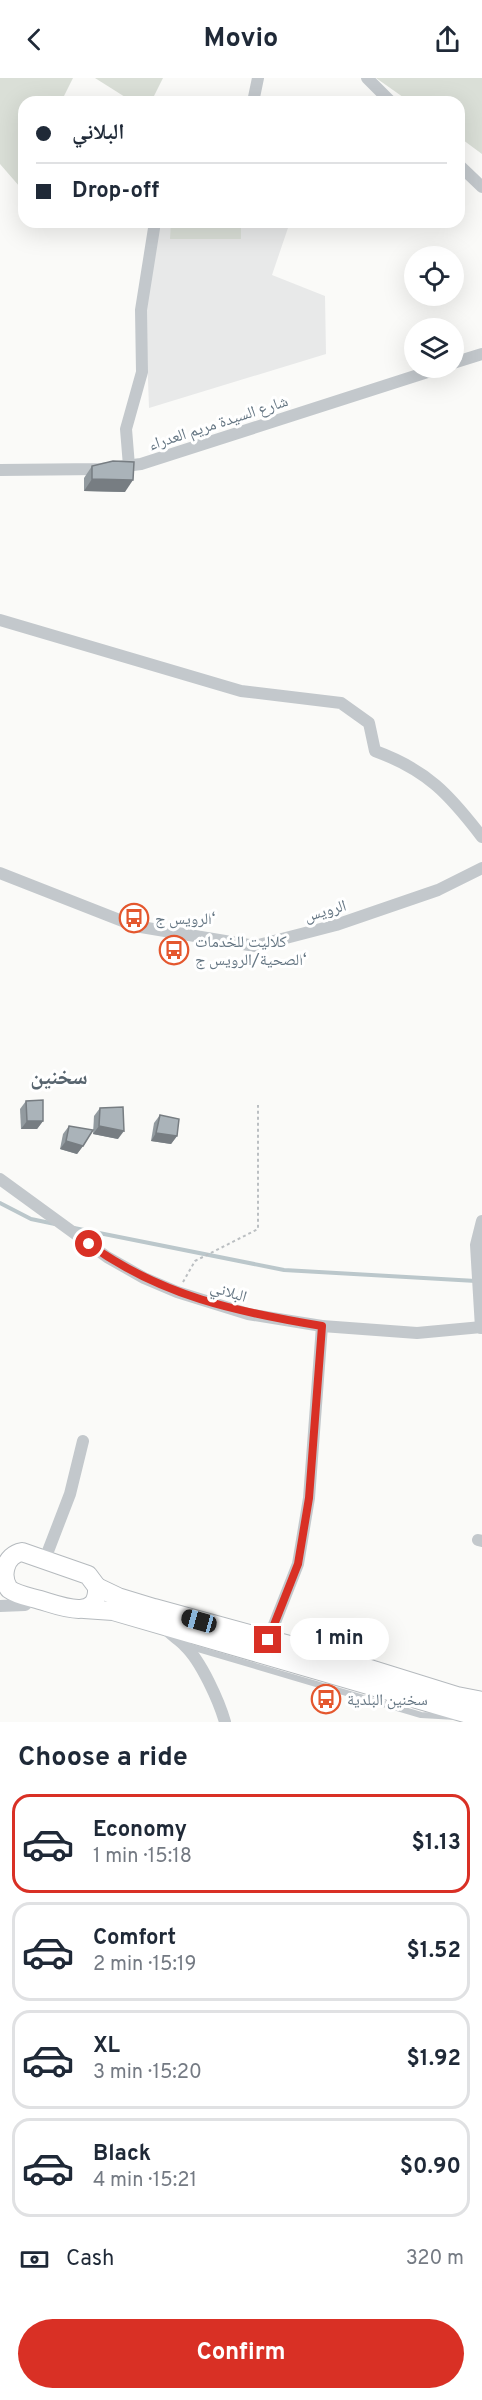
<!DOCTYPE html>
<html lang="en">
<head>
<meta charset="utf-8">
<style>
	:root { --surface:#fff; --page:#f6f6f7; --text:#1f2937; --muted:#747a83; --line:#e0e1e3; --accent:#d93025 }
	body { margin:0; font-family:Overpass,"Noto Naskh Arabic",sans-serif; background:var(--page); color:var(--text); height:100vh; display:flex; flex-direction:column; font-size:22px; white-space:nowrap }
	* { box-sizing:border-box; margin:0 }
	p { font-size:20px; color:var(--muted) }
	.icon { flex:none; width:33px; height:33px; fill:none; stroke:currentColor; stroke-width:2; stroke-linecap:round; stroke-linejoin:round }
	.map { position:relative; height:1644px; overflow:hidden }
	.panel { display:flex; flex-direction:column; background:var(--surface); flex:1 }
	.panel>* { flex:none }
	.top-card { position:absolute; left:18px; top:18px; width:447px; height:132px; border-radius:18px; box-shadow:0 6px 24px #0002; display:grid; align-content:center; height:132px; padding:0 18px; background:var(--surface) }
	.fabs { position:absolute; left:404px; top:168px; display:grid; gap:12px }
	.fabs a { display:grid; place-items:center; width:60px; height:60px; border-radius:50%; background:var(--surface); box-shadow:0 6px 24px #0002; font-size:30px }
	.end { position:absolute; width:27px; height:27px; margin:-14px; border:8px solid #d93025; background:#fff; box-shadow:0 0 0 3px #fff }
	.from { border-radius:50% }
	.bubble { position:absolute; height:42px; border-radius:21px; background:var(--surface); box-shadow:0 6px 24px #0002; font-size:20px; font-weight:700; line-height:42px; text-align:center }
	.car { position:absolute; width:18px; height:36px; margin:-18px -9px; border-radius:8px; box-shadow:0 0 4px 2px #0007; background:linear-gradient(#222 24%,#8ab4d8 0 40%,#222 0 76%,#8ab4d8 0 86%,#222 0) }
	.top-card b { display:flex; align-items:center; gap:21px; height:57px; font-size:22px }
	.top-card b+b { border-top:2px solid var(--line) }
	.top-card i { width:15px; height:15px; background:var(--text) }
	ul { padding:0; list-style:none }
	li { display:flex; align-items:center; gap:18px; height:99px; margin:0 12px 9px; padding:0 6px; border:3px solid var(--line); border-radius:18px }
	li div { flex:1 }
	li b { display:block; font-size:22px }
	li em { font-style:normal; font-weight:700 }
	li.current { border-color:var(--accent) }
	li>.icon { width:54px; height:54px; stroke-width:1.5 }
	h2 { padding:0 18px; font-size:27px; line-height:72px }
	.pay { display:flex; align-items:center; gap:15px; height:66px; padding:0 18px; font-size:22px }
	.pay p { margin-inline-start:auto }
	.primary-button { display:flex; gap:12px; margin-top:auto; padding:12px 18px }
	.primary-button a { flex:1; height:69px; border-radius:36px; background:var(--accent); color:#fff; font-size:24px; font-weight:700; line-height:69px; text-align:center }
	header { display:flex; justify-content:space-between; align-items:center; height:78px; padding:0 18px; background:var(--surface); font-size:27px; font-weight:700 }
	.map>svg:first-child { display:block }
	.built { fill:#e8e9e9 }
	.green { fill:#dadfd7 }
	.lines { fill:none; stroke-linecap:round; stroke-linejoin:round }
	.stream { stroke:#bbc7cb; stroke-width:4 }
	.primary-casing { stroke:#b5babe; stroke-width:20 }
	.path { stroke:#bbbfc2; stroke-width:2; stroke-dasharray:3 3; stroke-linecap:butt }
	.service { stroke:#c3c8cc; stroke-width:6 }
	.minor { stroke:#c3c8cc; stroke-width:12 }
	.primary { stroke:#fff; stroke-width:18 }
	.wall { fill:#929a9f }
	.shaded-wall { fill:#777d82 }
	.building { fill:#aab3b9; stroke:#777d82; stroke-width:1.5 }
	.route { stroke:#d93025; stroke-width:8 }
	.labels { text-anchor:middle; stroke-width:6; stroke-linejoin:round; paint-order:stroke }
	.street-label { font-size:16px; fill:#657683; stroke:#fff }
	.poi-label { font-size:16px; fill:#657683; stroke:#fff; text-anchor:start }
	.district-label { font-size:22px; font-weight:bold; fill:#57646e; stroke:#fff }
</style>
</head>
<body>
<header><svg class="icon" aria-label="back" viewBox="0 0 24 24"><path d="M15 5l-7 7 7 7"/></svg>Movio<svg class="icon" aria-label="share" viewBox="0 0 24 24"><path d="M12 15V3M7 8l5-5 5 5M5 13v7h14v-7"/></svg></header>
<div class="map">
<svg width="482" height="1644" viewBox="0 0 482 1644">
	<rect width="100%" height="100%" fill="#fafaf8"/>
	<polygon class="built" points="157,144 290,144 272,197 325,218 326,276 149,330 145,218"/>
	<g class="green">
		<polygon points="0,0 73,0 61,24 24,24 24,110 20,109 0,86"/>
		<polygon points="95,0 163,0 151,24 133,24"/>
		<polygon points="376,0 482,0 482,76 459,59 459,24 410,24"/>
		<polygon points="171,144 241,144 241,161 170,161"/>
	</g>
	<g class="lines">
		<g class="stream">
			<polyline points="0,1125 31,1141 55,1146"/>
			<polyline points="74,1150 284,1192 476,1203"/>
		</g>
		<g class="primary-casing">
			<g id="primary">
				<path d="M22 1474 88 1497 97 1509C99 1545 58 1527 40 1522 30 1519 17 1517 9 1511 0 1498 5 1477 22 1474Z"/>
				<polyline points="97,1509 118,1519 154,1530 322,1576 457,1618 482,1623"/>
				<polyline points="84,1531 113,1533 482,1640"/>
			</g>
		</g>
		<polyline class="path" points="183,1204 195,1183 258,1151 258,1027"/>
		<polyline class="service" points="188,1568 421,1637 456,1639"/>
		<g class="minor">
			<polyline points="367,0 391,24"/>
			<polyline points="253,24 258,0"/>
			<polyline points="459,87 482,109"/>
			<polyline points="453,285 482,276"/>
			<polyline points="129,388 126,351 142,294 141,232 155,144"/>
			<polyline points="0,392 101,391 141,386 440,290"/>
			<path d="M0 542 241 613 341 625 369 645 375 673C427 692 449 716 482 759"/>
			<polyline points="0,795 135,848 255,868 336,847 438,812 482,790"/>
			<polyline points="0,1101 107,1179 144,1200 177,1214 248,1236 322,1248 417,1255 482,1249"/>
			<polyline points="481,1250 476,1167 482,1143"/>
			<polyline points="478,1462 482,1463"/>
			<polyline points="45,1481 70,1416 83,1363"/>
			<polyline points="0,1528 25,1527 33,1520"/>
			<path d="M164 1549C170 1557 179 1561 185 1568 201 1583 219 1623 225 1644"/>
			<polyline points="268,1562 298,1486 309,1420 322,1248"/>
		</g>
		<use href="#primary" class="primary"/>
	</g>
	<g class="wall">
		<polygon points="92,388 125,414 84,413 84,400"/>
		<polygon points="26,1023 43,1043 37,1051 21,1051 20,1031"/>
		<polygon points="100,1030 118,1061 93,1056 94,1038"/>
		<polygon points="160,1037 177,1058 171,1066 151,1063 154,1045"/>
		<polygon points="69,1048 83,1068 77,1076 60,1071 63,1056"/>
	</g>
	<g class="shaded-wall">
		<polygon points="92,401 133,402 125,414 84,413"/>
		<polygon points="27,1043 43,1043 37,1051 21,1051"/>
		<polygon points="99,1048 124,1053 118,1061 93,1056"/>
		<polygon points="156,1055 177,1058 171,1066 151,1063"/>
		<polygon points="66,1063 83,1068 77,1076 60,1071"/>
	</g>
	<g class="building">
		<polygon points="113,383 134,384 133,402 92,401 92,388"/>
		<polygon points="43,1022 43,1043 27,1043 26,1023"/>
		<polygon points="123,1029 124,1053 99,1048 100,1030"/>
		<polygon points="160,1037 179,1041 177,1058 156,1055"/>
		<polygon points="69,1048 93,1052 83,1068 66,1063"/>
	</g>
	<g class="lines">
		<path class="route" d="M89 1166C161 1218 237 1234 322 1248L309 1420 298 1486 268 1562"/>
	</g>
	<defs>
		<g id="bus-ring" transform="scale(1.5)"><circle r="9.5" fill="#fff" stroke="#e4572e" stroke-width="1.5"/><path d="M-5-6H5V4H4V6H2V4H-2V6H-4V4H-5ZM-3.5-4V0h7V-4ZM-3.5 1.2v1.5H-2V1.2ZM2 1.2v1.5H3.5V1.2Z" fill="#e4572e"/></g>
	</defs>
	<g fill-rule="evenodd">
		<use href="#bus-ring" x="134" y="840"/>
		<use href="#bus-ring" x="174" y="872"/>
		<use href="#bus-ring" x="326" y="1621"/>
	</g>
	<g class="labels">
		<g class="street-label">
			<text transform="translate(218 344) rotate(-18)" y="6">شارع السيدة مريم العدراء</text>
			<text transform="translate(325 832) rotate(-16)" y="6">الرويس</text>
			<text transform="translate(229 1213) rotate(17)" y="6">البلاني</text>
		</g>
		<g class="poi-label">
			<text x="155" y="846">الرويس ج‘</text>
			<text x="195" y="869">كلاليت للخدمات<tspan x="195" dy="18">الصحية/الرويس ج‘</tspan></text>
			<text x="347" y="1627">سخنين البلدية</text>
		</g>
		<g class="district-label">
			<text x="59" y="1006">سخنين</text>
		</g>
	</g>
</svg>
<div class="fabs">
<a><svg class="icon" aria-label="locate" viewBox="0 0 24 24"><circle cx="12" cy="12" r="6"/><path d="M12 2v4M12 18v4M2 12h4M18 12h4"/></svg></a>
<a><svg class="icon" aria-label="layers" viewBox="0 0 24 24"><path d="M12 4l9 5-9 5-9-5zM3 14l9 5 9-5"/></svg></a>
</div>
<i class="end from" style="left:89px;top:1166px"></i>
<i class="end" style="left:268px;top:1562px"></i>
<div class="bubble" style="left:290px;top:1540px;width:99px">1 min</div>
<i class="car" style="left:199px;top:1543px;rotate:286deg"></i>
<div class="top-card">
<b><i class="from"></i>البلاني</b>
<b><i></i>Drop-off</b>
</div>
</div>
<section class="panel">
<h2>Choose a ride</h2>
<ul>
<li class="current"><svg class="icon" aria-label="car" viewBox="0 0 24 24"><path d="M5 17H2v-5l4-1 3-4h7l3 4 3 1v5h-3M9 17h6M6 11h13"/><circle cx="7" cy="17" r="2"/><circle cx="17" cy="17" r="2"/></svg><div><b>Economy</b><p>1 min · 15:18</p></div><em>$1.13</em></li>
<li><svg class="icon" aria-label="car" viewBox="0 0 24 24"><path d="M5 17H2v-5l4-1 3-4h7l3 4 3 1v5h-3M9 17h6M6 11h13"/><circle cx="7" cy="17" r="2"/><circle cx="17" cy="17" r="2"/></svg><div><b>Comfort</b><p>2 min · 15:19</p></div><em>$1.52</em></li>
<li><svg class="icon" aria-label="car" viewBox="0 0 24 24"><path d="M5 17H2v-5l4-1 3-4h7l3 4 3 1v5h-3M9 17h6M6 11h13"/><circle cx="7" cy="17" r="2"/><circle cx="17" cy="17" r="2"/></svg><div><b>XL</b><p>3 min · 15:20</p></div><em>$1.92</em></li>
<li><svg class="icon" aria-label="car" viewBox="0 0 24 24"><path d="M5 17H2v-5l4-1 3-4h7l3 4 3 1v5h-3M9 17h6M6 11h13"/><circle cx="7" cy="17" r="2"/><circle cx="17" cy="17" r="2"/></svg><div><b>Black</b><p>4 min · 15:21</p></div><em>$0.90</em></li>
</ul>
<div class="pay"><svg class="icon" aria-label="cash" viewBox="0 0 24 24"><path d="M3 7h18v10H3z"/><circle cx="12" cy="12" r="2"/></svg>Cash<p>320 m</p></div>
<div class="primary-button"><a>Confirm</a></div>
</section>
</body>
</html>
